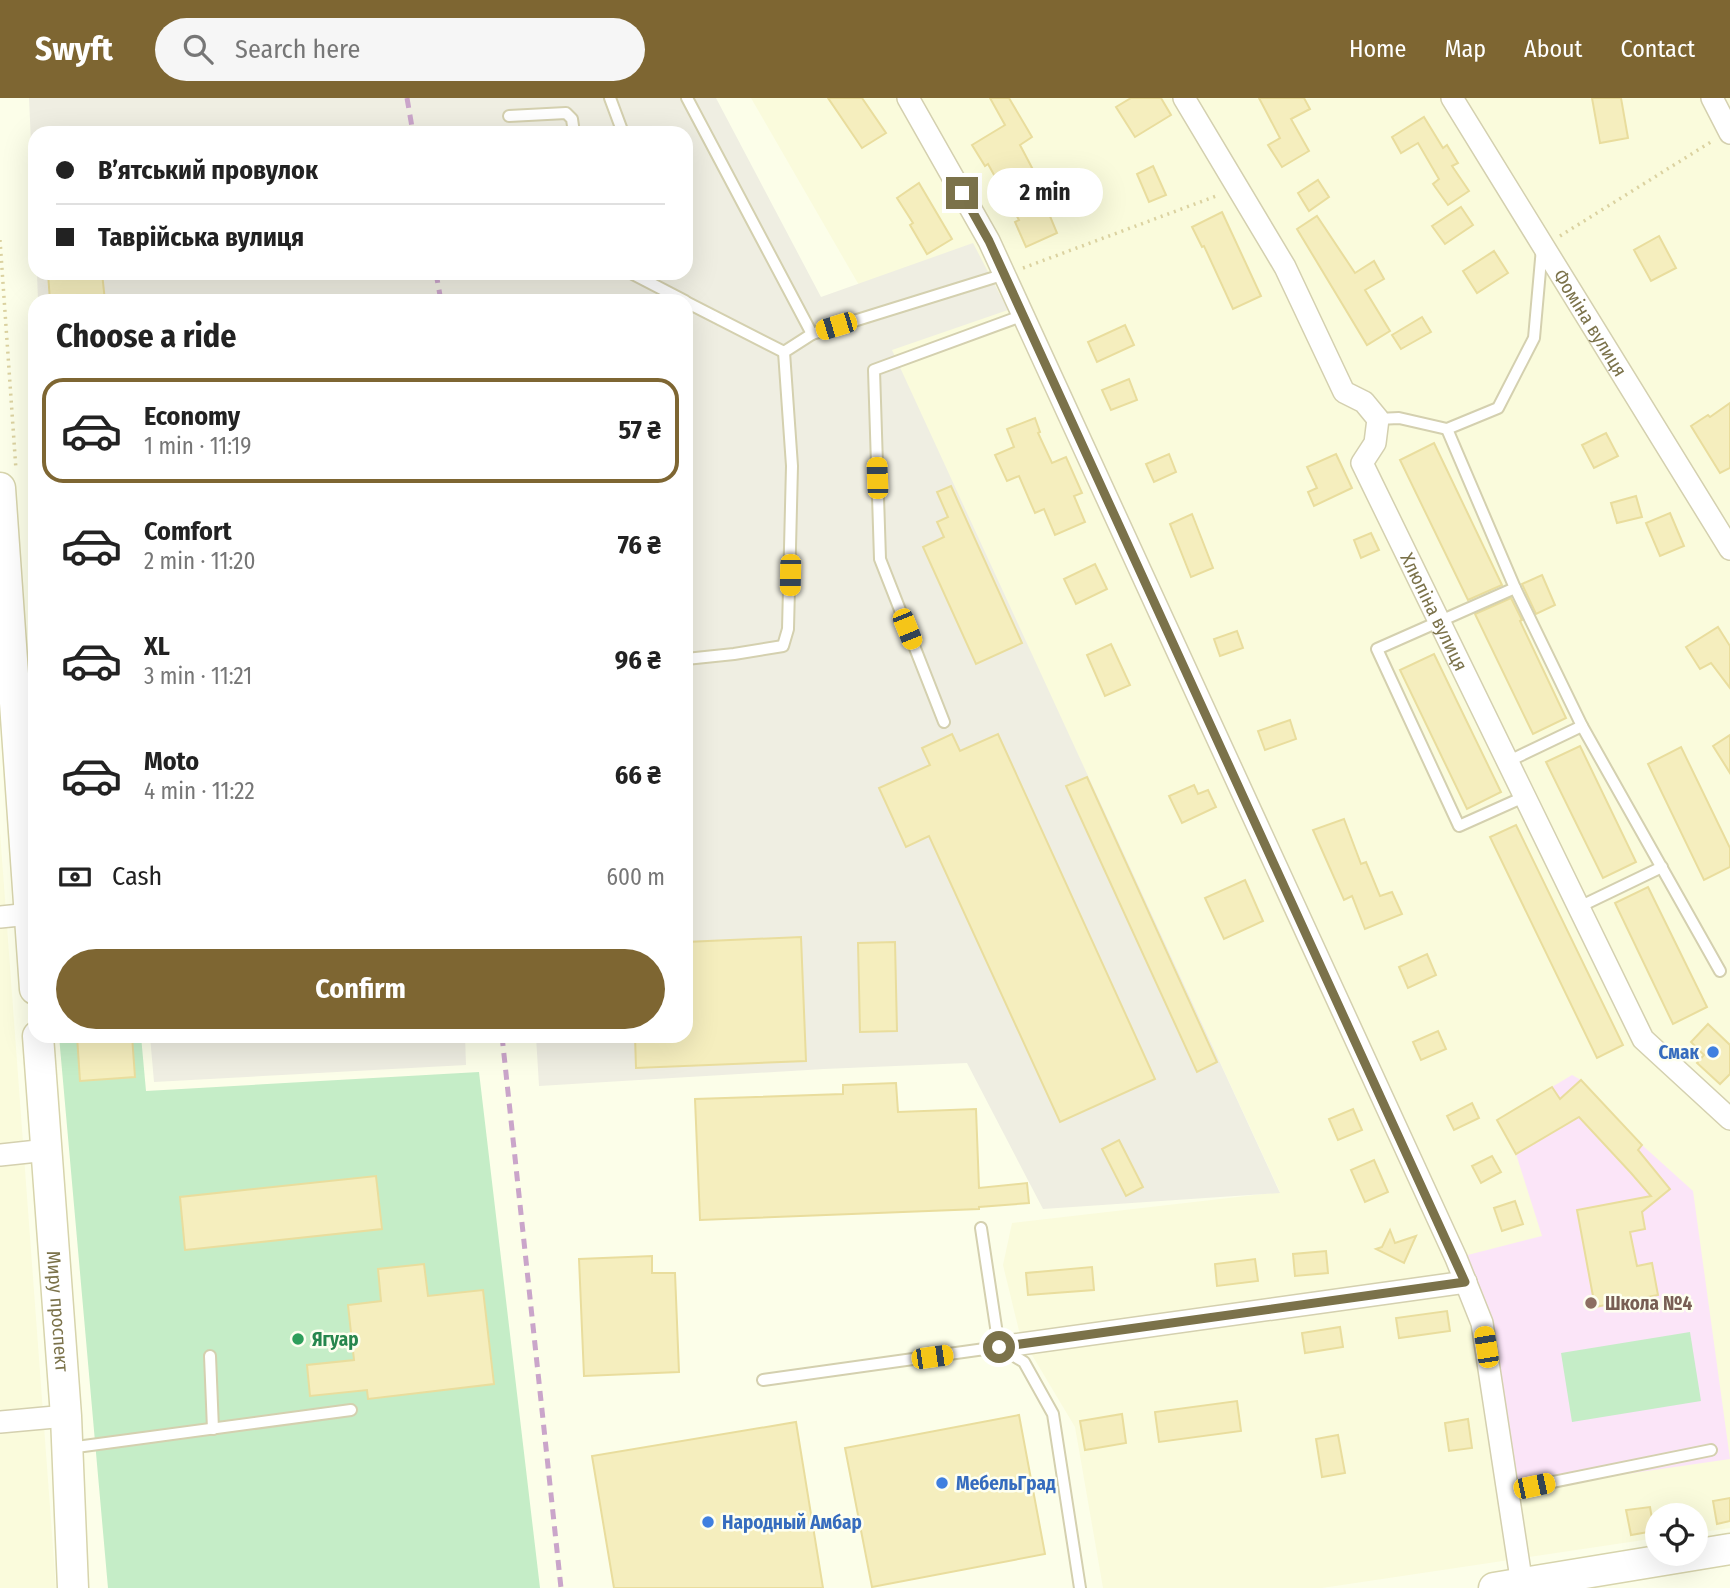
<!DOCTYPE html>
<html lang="en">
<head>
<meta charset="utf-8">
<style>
	:root { --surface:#fff; --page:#f6f6f6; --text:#222; --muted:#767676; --line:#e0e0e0; --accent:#7e6632 }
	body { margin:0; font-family:"Fira Sans Condensed",sans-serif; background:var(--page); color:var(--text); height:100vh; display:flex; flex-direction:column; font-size:26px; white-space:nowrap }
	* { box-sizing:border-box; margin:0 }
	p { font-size:23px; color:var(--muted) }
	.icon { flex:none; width:38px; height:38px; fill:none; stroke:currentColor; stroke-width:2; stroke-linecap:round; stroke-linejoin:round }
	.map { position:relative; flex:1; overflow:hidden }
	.details { position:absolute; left:28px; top:196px; width:665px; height:749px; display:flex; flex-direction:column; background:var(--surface); border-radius:21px; box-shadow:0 7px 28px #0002 }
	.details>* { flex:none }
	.top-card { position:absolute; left:28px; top:28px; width:665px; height:154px; border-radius:21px; box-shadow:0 7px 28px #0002; display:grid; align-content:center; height:154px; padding:0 28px; background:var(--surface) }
	.tools { position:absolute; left:1645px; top:1405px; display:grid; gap:14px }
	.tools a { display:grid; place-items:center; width:63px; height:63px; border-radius:50%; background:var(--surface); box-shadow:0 7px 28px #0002; font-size:35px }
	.end { position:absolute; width:32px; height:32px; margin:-16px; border:9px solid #7b724a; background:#fff; box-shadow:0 0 0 4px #fff }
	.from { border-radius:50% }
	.bubble { position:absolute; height:49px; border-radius:24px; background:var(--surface); box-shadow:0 7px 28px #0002; font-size:23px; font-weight:700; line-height:49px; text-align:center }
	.car { position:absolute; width:21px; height:42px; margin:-21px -10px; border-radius:9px; box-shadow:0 0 5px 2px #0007; background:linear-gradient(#f5c518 24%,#345 0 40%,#f5c518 0 76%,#345 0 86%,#f5c518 0) }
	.top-card b { display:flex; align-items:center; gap:24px; height:66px; font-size:26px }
	.top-card b+b { border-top:2px solid var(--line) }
	.top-card i { width:18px; height:18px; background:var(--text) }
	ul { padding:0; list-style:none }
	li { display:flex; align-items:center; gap:21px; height:105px; margin:0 14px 10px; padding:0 14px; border:4px solid transparent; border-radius:21px }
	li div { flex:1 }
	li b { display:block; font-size:26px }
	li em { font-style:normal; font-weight:700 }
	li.selected { border-color:var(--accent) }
	li>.icon { width:63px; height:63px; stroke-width:1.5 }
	h2 { padding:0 28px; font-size:32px; line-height:84px }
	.pay { display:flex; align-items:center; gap:18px; height:77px; padding:0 28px; font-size:26px }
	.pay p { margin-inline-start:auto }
	.button { display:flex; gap:14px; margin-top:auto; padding:14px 28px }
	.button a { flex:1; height:80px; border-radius:42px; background:var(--accent); color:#fff; font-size:28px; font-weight:700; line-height:80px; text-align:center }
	header { display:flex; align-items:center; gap:42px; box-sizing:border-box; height:98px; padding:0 35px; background:var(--accent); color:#fff }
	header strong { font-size:33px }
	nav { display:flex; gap:38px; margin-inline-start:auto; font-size:24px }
	.search { width:490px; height:63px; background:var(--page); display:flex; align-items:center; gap:18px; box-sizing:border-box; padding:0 24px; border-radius:38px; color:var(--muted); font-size:26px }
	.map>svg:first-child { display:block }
	.residential { fill:#fafbdc }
	.industrial { fill:#efeee2 }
	.education { fill:#fbe5f8 }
	.green { fill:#c5edc7 }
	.building { fill:#f5eebe; stroke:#e9dd9d; stroke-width:2 }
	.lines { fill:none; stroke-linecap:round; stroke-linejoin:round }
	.lane-casing { stroke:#d4d0af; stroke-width:14 }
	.street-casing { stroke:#d4d0af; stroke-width:24 }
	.secondary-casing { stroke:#d7d4ac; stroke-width:33 }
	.path { stroke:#dbd2a0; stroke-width:3.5; stroke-dasharray:2 5; stroke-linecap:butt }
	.lane { stroke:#fff; stroke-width:10 }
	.street { stroke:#fff; stroke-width:21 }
	.secondary { stroke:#fff; stroke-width:30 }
	.rail { stroke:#caa5ca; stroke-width:5; stroke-dasharray:10 7; stroke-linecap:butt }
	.route { stroke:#7b724a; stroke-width:9 }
	.shop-dot { fill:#3f7fe0; stroke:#fefff0; stroke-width:2.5 }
	.education-dot { fill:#8d6e63; stroke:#fefff0; stroke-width:2.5 }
	.leisure-dot { fill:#2e9e5b; stroke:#fefff0; stroke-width:2.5 }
	.labels { text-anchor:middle; stroke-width:5; stroke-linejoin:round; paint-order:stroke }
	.street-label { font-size:19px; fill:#7b724a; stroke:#fefff0 }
	.shop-label { font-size:19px; font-weight:bold; fill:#366cbe; stroke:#fefff0; text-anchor:start }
	.education-label { font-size:19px; font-weight:bold; fill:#785e54; stroke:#fefff0; text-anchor:start }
	.leisure-label { font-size:19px; font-weight:bold; fill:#27864d; stroke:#fefff0; text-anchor:start }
</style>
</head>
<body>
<header>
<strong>Swyft</strong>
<div class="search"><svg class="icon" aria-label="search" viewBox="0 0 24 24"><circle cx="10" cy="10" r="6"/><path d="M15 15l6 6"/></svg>Search here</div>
<nav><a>Home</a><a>Map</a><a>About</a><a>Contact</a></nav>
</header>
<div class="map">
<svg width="1730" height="1490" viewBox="0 0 1730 1490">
	<rect width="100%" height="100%" fill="#fcfee9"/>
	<g class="residential">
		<polygon points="751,0 1730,0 1730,1430 1696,1435 1696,1418 1657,1418 1657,1440 1322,1490 1103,1490 1075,1329 1020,1237 1003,1167 1012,1125 1280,1094 867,201"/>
		<polygon points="0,734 56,1490 0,1490"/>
	</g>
	<g class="industrial">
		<polygon points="29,0 716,0 821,199 973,145 1008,212 892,252 1280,1095 1043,1111 967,965 824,971 539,988 536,938 686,938 686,203 38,203 37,175 686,175 686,35 35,35 35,136"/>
		<polygon points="150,938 465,938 466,967 154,984"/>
	</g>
	<polygon class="education" points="1572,977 1581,982 1642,1047 1693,1093 1730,1361 1508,1393 1482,1225 1456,1160 1542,1138 1516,1056 1497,1022"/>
	<g class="green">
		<polygon points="59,938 141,938 146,993 479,974 540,1490 108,1490"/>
		<polygon points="1690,1234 1701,1303 1572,1324 1561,1255"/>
	</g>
	<g class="building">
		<polygon points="828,0 862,0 886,35 862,50"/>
		<polygon points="990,0 1009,0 1032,39 1020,47 1040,85 1037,87 1057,135 1026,149 1015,124 1019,122 988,66 985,68 972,47 1005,27"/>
		<polygon points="1131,0 1161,0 1171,17 1135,39 1116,9"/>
		<polygon points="1259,0 1304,0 1310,11 1291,21 1309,53 1282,69 1268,47 1280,40"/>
		<polygon points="1592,0 1621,0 1628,40 1600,45"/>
		<polygon points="1424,19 1443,50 1447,47 1458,65 1452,68 1469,93 1448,107 1433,86 1439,81 1418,45 1401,55 1392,39"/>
		<polygon points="1153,68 1166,97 1149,104 1137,76"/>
		<polygon points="1318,82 1329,99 1309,113 1298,95"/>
		<polygon points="919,85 952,141 927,156 910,127 913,125 897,100"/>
		<polygon points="1461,109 1473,127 1445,146 1432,128"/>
		<polygon points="1222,114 1261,198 1233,211 1204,148 1202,149 1192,129"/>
		<polygon points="1317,118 1355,175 1374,163 1384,181 1365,192 1390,233 1367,247 1297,131"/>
		<polygon points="1659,138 1676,170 1651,183 1634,152"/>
		<polygon points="1494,153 1508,175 1477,195 1463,173"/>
		<polygon points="48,175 102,175 105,203 50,203"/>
		<polygon points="1422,219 1431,234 1401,251 1392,237"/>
		<polygon points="1125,227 1134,247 1097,264 1088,244"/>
		<polygon points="1129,281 1137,302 1111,312 1102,292"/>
		<polygon points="1730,305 1730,370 1720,375 1691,328 1708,317 1710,319"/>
		<polygon points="1035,320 1040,334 1038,335 1052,365 1066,359 1082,395 1074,398 1085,424 1055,437 1044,411 1035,415 1019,378 1007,383 995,357 1014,349 1007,331"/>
		<polygon points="1606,335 1618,358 1594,370 1582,347"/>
		<polygon points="1434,345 1502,487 1468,502 1400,362"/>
		<polygon points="1169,356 1176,374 1154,384 1146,366"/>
		<polygon points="1336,356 1352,390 1314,408 1308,394 1317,390 1307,369"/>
		<polygon points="951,388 1022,545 976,566 923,449 944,439 937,424 948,419 937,394"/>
		<polygon points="1636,398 1642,419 1617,425 1611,405"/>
		<polygon points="1670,415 1684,448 1660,458 1646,425"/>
		<polygon points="1192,416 1213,470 1191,479 1170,426"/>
		<polygon points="1371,435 1379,452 1361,460 1354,442"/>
		<polygon points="1095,466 1107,491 1076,506 1064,481"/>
		<polygon points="1542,477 1555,507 1536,516 1522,486"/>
		<polygon points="1511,500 1522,522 1520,523 1566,620 1533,636 1475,516"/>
		<polygon points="1718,529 1730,548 1730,590 1711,565 1700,571 1686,549"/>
		<polygon points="1237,533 1243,550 1220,558 1214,541"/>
		<polygon points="1111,546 1130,587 1105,598 1087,557"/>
		<polygon points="1434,556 1501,694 1467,711 1400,572"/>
		<polygon points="1290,622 1296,641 1265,652 1258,633"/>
		<polygon points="952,636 960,653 998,636 1155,981 1060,1024 929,738 906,749 879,690 930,667 922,650"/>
		<polygon points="1730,637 1730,675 1713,648"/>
		<polygon points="1580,648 1636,764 1603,780 1546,664"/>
		<polygon points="1681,649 1730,750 1730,769 1704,782 1648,666"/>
		<polygon points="1087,679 1217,964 1197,974 1066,688"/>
		<polygon points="1194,687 1198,696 1208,692 1216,709 1182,725 1169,698"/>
		<polygon points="1344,721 1361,766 1366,764 1380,798 1392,794 1402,816 1365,831 1352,798 1344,802 1313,732"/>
		<polygon points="1516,727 1623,947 1597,960 1490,739"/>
		<polygon points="1245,782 1263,823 1224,841 1205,800"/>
		<polygon points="1648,789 1707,909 1673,926 1615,805"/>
		<polygon points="801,839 806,963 636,970 635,938 686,938 686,844"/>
		<polygon points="895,844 897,933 860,934 858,845"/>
		<polygon points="1427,856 1436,877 1408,890 1399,869"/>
		<polygon points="1708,926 1730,947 1730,976 1720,986 1697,965 1704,957 1691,944"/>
		<polygon points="1438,933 1446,951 1421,962 1413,944"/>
		<polygon points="77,938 132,938 135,979 80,983"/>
		<polygon points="1581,982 1642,1047 1638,1052 1670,1091 1642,1114 1645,1131 1630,1134 1637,1168 1652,1165 1658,1197 1595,1209 1577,1112 1651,1098 1631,1075 1579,1019 1516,1056 1497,1022 1552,989 1560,1001"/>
		<polygon points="896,985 898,1014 976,1011 979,1090 1027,1085 1029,1105 979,1109 979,1111 700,1122 695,1001 843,996 843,987"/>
		<polygon points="1472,1005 1479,1020 1454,1032 1447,1018"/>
		<polygon points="1353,1011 1362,1032 1338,1042 1329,1021"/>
		<polygon points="1119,1042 1143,1089 1126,1098 1102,1051"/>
		<polygon points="1492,1058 1501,1074 1481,1085 1472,1068"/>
		<polygon points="1374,1062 1388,1094 1365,1104 1351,1072"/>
		<polygon points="376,1078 382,1131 185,1152 180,1099"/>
		<polygon points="1515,1103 1523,1126 1502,1133 1494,1110"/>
		<polygon points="1390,1132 1395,1145 1416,1138 1404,1165 1376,1151 1382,1149"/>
		<polygon points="1326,1153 1328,1175 1295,1178 1293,1156"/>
		<polygon points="652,1158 652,1175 675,1175 679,1274 584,1278 579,1161"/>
		<polygon points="1255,1161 1258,1183 1217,1188 1215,1166"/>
		<polygon points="424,1166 428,1198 483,1192 494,1286 368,1301 367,1292 310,1298 307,1267 354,1262 348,1207 381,1203 378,1171"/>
		<polygon points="1092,1169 1094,1192 1028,1197 1026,1175"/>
		<polygon points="1447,1213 1450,1233 1399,1240 1396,1220"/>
		<polygon points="1340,1229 1343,1249 1305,1255 1302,1235"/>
		<polygon points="1237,1303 1241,1333 1159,1344 1155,1314"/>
		<polygon points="1122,1316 1126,1345 1085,1352 1080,1323"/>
		<polygon points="1019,1317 1045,1456 872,1489 845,1350"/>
		<polygon points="1468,1321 1472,1350 1449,1353 1445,1325"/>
		<polygon points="796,1324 823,1490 614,1490 592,1358"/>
		<polygon points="1338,1337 1345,1375 1322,1379 1316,1341"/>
		<polygon points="1730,1400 1730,1423 1717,1426 1713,1403"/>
		<polygon points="1650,1409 1654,1433 1631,1437 1626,1412"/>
	</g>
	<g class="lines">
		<g class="lane-casing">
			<g id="lane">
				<polyline points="610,0 623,35"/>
				<polyline points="687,0 812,236"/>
				<polyline points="509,18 566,15 572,21 574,35"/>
				<polyline points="631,175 685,203"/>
				<polyline points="686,204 784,254"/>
				<polyline points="1378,321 1399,320 1447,331 1498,310 1534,240 1542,150"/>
				<polyline points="1447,331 1515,490 1582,628 1720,873"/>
				<polyline points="1515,490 1377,551 1459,728 1526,698"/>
				<polyline points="686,561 734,556 783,548 788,531 792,368 784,254 812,236 1005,176"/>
				<polyline points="944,624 880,461 874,272 1024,217"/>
				<polyline points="1509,663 1582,628"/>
				<polyline points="1579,809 1662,769"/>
				<polyline points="981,1130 999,1249 1024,1264 1053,1316 1080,1490"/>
				<polyline points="210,1258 213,1331"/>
				<polyline points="763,1282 999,1249"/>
				<polyline points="69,1350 351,1312"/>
				<polyline points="1508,1393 1711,1352"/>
			</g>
		</g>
		<g class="street-casing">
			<g id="street">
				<polyline points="908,0 989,143 1456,1160 1482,1225 1522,1487"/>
				<path id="s1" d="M1184 0 1285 169 1344 294 1364 304 1378 321 1375 345 1362 365 1643 941 1730 1021"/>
				<path id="s2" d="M1452 0 1730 451"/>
				<polyline points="1712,0 1730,35"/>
				<polyline points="0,819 30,816"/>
				<polyline points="0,1057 47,1052"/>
				<polyline points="999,1249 1466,1184"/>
				<polyline points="0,1324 66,1318"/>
			</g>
		</g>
		<g class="secondary-casing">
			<g id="secondary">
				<polyline points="0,390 35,891"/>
				<path id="s3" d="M38 938 66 1318 73 1490"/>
				<polyline points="1494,1490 1730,1451"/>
			</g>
		</g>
		<g class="path">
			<polyline points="1560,138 1714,42"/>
			<polyline points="0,142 16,372"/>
			<polyline points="1023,170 1219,97"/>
		</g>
		<use href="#lane" class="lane"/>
		<use href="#street" class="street"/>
		<use href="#secondary" class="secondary"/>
		<g class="rail">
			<polyline points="407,0 413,35"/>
			<polyline points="436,175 441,203"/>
			<polyline points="502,938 561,1490"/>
		</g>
	</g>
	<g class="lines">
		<polyline class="route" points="962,95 989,143 1465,1184 999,1249"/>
	</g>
	<g class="shop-dot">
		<circle cx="1713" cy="954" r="7"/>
		<circle cx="942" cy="1385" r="7"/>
		<circle cx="708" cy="1424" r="7"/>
	</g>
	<circle class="education-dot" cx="1591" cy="1205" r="7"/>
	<circle class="leisure-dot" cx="298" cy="1241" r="7"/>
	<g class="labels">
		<g class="street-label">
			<text dy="7" stroke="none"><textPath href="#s2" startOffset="264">Фоміна вулиця</textPath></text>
			<text dy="7" stroke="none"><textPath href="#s1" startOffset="593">Хлюпіна вулиця</textPath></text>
			<text dy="7" stroke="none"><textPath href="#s3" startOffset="276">Миру проспект</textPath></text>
		</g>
		<g class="shop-label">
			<text x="1699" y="961" text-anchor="end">Смак</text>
			<text x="956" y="1392">МебельГрад</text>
			<text x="722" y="1431">Народный Амбар</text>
		</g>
		<g class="education-label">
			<text x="1605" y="1212">Школа №4</text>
		</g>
		<g class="leisure-label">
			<text x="312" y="1248">Ягуар</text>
		</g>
	</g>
</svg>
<div class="tools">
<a><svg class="icon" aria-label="locate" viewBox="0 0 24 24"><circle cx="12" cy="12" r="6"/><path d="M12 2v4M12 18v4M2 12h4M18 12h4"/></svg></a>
</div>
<i class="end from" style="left:999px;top:1249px"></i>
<i class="end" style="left:962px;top:95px"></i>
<div class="bubble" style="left:987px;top:70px;width:116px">2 min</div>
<i class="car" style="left:836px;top:228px;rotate:253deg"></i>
<i class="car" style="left:877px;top:380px;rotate:358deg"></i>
<i class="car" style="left:790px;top:477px;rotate:181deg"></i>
<i class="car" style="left:907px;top:531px;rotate:158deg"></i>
<i class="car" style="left:1486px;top:1249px;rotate:351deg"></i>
<i class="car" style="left:932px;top:1259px;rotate:82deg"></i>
<i class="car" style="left:1534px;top:1388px;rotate:78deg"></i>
<div class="top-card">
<b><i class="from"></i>В’ятський провулок</b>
<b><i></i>Таврійська вулиця</b>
</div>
<section class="details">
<h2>Choose a ride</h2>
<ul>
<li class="selected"><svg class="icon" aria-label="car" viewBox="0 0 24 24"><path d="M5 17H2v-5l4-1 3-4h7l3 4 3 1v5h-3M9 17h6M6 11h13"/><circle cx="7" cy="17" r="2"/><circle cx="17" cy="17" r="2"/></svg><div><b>Economy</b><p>1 min · 11:19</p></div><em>57 ₴</em></li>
<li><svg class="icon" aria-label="car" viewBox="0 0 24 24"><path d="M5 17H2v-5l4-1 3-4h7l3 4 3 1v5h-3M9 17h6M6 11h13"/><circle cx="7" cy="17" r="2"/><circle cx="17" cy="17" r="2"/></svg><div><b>Comfort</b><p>2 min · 11:20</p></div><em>76 ₴</em></li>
<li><svg class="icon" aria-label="car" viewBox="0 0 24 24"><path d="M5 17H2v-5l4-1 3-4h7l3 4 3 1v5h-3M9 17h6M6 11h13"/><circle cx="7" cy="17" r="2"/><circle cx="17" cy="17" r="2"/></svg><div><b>XL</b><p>3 min · 11:21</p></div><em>96 ₴</em></li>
<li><svg class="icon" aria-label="car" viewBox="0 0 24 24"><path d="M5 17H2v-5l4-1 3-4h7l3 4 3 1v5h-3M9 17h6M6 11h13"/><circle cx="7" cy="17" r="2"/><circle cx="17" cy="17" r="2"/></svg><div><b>Moto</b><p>4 min · 11:22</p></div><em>66 ₴</em></li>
</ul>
<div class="pay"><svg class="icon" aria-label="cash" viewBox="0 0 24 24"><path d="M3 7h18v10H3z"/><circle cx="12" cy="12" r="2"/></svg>Cash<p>600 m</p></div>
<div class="button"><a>Confirm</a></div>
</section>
</div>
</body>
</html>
